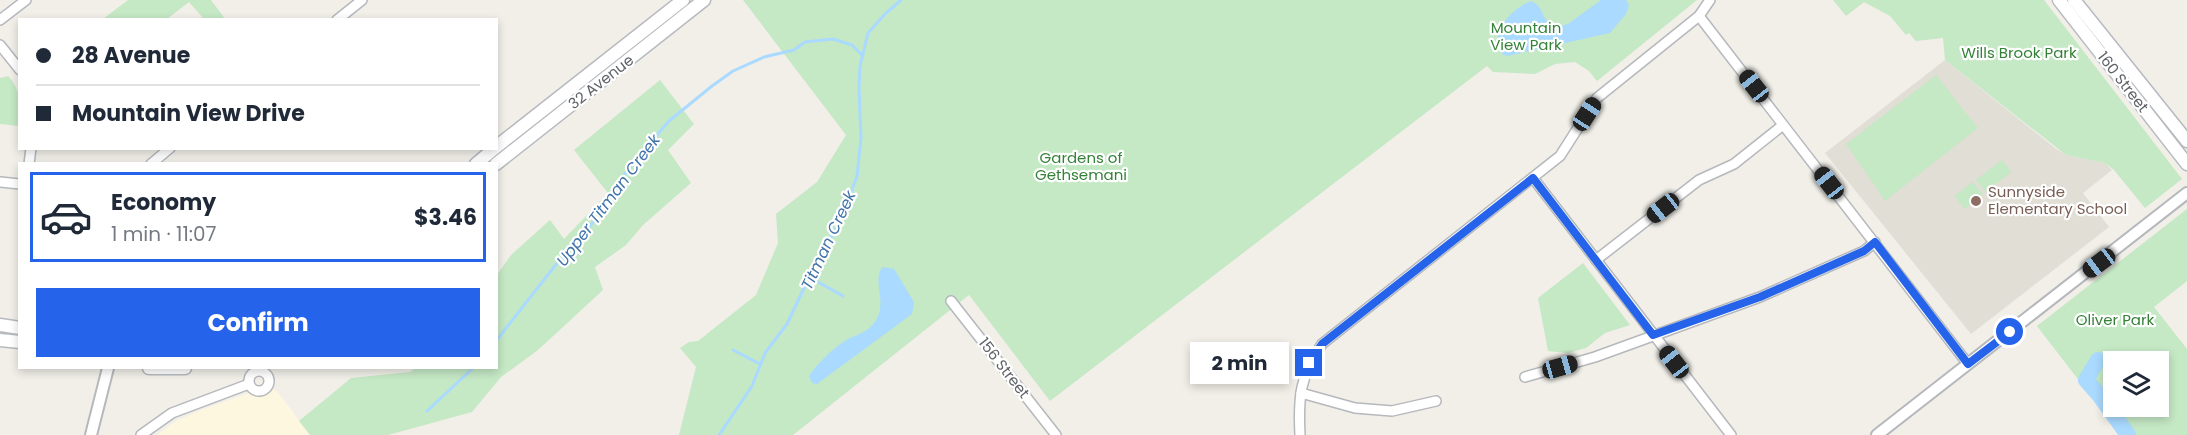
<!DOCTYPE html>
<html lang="en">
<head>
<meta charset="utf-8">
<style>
	:root { --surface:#fff; --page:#f6f6f7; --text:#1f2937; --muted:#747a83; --line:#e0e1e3; --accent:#2563eb }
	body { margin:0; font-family:Poppins,sans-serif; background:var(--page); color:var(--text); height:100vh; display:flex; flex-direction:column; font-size:22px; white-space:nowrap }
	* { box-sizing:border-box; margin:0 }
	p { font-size:20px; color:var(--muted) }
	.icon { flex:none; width:33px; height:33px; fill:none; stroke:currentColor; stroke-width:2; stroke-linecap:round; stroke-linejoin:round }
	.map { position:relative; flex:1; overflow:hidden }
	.details { position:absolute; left:18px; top:162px; width:480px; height:207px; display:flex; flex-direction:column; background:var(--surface); border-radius:0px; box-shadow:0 3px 9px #0003 }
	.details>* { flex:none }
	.top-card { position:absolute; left:18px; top:18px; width:480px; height:132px; border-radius:0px; box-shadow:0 3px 9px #0003; display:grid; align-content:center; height:132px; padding:0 18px; background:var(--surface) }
	.buttons { position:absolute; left:2103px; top:351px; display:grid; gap:12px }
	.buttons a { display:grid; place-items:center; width:66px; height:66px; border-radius:0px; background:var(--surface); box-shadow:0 3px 9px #0003; font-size:30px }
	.end { position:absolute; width:27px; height:27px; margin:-14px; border:8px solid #2563eb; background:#fff; box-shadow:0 0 0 3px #fff }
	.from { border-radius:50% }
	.bubble { position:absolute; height:42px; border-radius:0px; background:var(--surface); box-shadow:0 3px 9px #0003; font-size:20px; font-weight:700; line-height:42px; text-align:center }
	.car { position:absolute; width:18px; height:36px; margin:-18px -9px; border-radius:8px; box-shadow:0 0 4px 2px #0007; background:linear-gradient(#222 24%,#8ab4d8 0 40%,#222 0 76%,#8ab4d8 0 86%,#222 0) }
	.top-card b { display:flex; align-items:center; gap:21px; height:57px; font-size:22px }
	.top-card b+b { border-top:2px solid var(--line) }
	.top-card i { width:15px; height:15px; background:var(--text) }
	ul { padding:10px 0 0; list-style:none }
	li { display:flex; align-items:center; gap:18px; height:90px; margin:0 12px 9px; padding:0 6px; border:3px solid var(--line); border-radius:0px }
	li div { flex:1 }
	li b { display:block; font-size:22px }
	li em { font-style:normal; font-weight:700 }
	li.active { border-color:var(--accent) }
	li>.icon { width:54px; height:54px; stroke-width:1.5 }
	.button { display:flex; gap:12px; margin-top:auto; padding:12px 18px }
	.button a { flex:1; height:69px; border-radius:0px; background:var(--accent); color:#fff; font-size:24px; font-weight:700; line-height:69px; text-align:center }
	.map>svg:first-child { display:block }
	.commercial { fill:#fef7e0 }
	.education { fill:#e1ded6 }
	.green { fill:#c5e8c5; fill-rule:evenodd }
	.water { fill:#aadaff }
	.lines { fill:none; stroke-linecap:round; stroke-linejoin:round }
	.stream { stroke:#aadaff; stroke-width:3 }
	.river { stroke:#aadaff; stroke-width:16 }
	.minor-casing { stroke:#b5b8bc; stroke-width:12 }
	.tertiary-casing { stroke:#b5b8bc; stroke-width:14 }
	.secondary-casing { stroke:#b6babf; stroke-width:15 }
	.minor { stroke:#fff; stroke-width:9 }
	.tertiary { stroke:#fff; stroke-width:10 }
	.secondary { stroke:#fff; stroke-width:12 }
	.route { stroke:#2563eb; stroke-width:8 }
	.education-dot { fill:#8d6e63; stroke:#fff; stroke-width:2 }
	.labels { text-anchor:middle; stroke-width:4.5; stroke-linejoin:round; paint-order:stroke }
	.park-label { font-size:15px; fill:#348238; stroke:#fff }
	.street-label { font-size:15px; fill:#5f6368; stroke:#fff }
	.education-label { font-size:15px; fill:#785e54; stroke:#fff; text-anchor:start }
	.water-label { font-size:16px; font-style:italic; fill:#4174aa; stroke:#fff }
</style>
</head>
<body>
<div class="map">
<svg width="2187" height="435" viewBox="0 0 2187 435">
	<rect width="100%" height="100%" fill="#f1efe8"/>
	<polygon class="commercial" points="272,389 277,391 310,435 157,435 176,421 204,409 249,393 266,393"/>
	<polygon class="education" points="1945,60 2055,148 2066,155 2105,163 2112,170 2083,193 2109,227 1971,334 1825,153"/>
	<g class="green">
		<polygon points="128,0 211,0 225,19 204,19 189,2 167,19 103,19"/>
		<polygon points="743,0 1697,0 1597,81 1589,71 1575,62 1555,64 1535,74 1493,72 1487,66 1050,401 969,295 793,435 679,435 696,367 680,348 689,342 698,341 756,295 778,243 776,214 817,182 846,135"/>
		<polygon points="1833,0 2044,0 2182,179 2145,208 2114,170 2105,163 2066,155 1945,60 1943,38 1916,41 1909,33 1906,35 1890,16 1864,2 1846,16"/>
		<polygon points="1936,75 1978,128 1885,201 1846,144"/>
		<path d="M8 76C22 90 20 107 19 126L0 124V78Z"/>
		<polygon points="660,80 694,124 668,150 691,183 643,225 626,245 595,267 603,290 538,350 501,377 472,412 388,435 310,435 299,421 351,378 410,372 415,368 496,368 497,275 511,255 550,220 564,239 608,193 574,150"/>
		<polygon points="2002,160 2011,172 1986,192 1976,180"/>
		<polygon points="1973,182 1983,194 1965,209 1954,196"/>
		<path d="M2187 209V281L2154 307 2187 349V435H2121L2037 326ZM2114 362H2158V406H2114Z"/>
		<polygon points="1583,263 1630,325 1605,333 1586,348 1568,353 1548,351 1538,298"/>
	</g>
	<g class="water">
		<path d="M1601 0H1626L1629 5 1626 14 1610 33 1507 56 1502 54C1501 49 1498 44 1498 40 1497 24 1517 6 1531 1 1546 7 1540 23 1557 27L1568 24Z"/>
		<path d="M883 267 894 269 914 302 912 314 817 384 812 383 809 376C817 364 837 344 850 338 861 333 869 331 876 320 888 302 871 278 883 267Z"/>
	</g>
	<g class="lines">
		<g class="stream">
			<polyline points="809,277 843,296"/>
			<polyline points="496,341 554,267 602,212 622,178 637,158 669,121 712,86 733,71 764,57 794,50 805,42 833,39 852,45 863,56"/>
			<polyline points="733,350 760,364"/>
			<polyline points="427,411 473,368"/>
			<polyline points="719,435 752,386 765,353 787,324 812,271 840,221 857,176 861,138 859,88 860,66 868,33 885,14 901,0"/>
		</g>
		<polyline class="river" points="2098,360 2086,380 2100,396 2128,435"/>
		<g class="minor-casing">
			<g id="minor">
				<polyline points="1699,16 1968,364"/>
				<polyline points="0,20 26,0"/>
				<polyline points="337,20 362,0"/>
				<polyline points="0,45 20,70"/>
				<polyline points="29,164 31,148"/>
				<polyline points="151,164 170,148"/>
				<polyline points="1533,178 1731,435"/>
				<polyline points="0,182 20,184"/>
				<polyline points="1596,260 1699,180 1734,164 1783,125"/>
				<polyline points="951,301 1056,435"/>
				<circle cx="259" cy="381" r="10"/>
				<polyline points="1525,377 1595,357 1760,297 1864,251 1875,242"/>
				<polyline points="1301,393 1355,408 1392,411 1436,401"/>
				<polyline points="141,435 172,413 249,384"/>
				<path d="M1300 435C1298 397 1300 376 1322 344L1560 156 1597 98 1699 16 1710 0"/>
			</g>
		</g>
		<g class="tertiary-casing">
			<g id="tertiary">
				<polyline points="91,435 108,368"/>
				<polyline points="1877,435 2187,193"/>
			</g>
		</g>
		<g class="secondary-casing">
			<g id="secondary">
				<polyline points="2059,0 2187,164"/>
				<polyline points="2074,0 2187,141"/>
				<polyline points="496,147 683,0"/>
				<polyline points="476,164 495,148"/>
				<polyline points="496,164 704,0"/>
				<polyline points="0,325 20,328"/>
				<polyline points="0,340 20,342"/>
				<polyline points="149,368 185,368"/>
			</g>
		</g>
		<use href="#minor" class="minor"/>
		<use href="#tertiary" class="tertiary"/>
		<use href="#secondary" class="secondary"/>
	</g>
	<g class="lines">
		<polyline class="route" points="1309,363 1322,344 1533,178 1653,335 1760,297 1864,251 1875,242 1968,364 2010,332"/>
	</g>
	<circle class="education-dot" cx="1976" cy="201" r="6"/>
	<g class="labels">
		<g class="park-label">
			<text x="1526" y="33">Mountain<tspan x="1526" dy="17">View Park</tspan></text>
			<text x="2019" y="58">Wills Brook Park</text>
			<text x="1081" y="163">Gardens of<tspan x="1081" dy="17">Gethsemani</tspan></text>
			<text x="2115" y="325">Oliver Park</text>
		</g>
		<g class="street-label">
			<text transform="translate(601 82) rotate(-38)" y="5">32 Avenue</text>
			<text transform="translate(2123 82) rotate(52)" y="5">160 Street</text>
			<text transform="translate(1004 368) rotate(52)" y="5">156 Street</text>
		</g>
		<g class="education-label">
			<text x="1988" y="197">Sunnyside<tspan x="1988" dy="17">Elementary School</tspan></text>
		</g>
		<g class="water-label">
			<text transform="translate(608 200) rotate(-53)" y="6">Upper Titman Creek</text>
			<text transform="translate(828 240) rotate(-65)" y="6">Titman Creek</text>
		</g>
	</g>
</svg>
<div class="buttons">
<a><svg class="icon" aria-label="layers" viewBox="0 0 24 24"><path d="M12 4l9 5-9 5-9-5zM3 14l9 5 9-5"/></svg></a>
</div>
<i class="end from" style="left:2010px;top:332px"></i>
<i class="end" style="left:1309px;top:363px"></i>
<div class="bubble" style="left:1190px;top:342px;width:99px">2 min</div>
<i class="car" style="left:1754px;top:86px;rotate:322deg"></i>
<i class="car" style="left:1587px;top:114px;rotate:33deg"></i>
<i class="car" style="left:1829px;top:183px;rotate:322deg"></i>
<i class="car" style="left:1663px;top:208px;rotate:232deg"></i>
<i class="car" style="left:2099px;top:263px;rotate:233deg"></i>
<i class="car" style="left:1674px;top:362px;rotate:322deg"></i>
<i class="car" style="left:1560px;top:367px;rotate:74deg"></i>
<div class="top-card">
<b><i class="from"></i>28 Avenue</b>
<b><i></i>Mountain View Drive</b>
</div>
<section class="details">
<ul>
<li class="active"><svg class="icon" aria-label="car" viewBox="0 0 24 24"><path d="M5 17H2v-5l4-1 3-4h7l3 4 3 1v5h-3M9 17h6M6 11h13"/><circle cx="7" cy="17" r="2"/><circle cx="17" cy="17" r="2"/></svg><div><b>Economy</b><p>1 min · 11:07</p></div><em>$3.46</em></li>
</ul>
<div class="button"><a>Confirm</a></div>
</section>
</div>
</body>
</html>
